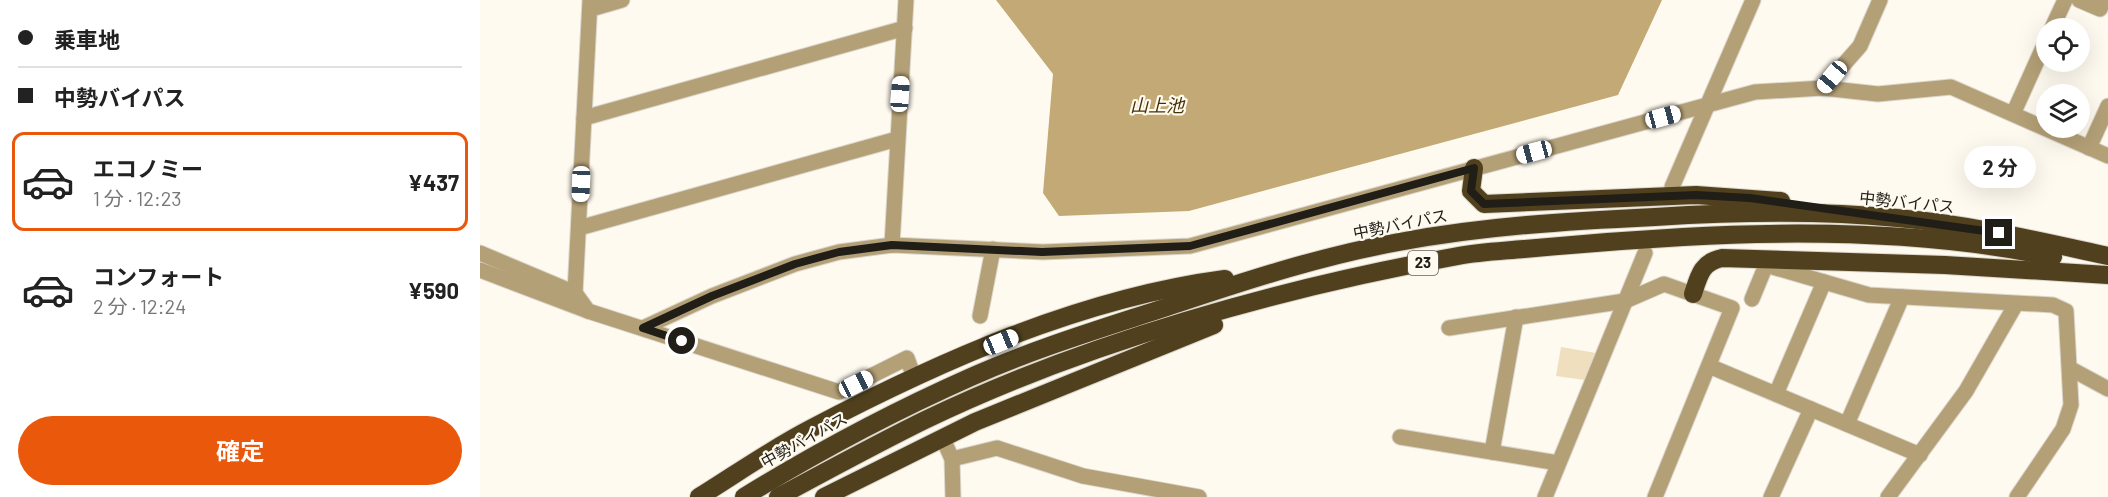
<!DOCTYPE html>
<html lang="ja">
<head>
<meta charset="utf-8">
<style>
	:root { --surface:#fff; --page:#f6f6f6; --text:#222; --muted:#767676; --line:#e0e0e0; --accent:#ea580c }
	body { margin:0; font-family:Barlow,"Noto Sans JP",sans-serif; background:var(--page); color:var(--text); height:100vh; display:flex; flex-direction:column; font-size:22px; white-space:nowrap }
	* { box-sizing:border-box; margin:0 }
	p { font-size:20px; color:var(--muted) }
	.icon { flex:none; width:33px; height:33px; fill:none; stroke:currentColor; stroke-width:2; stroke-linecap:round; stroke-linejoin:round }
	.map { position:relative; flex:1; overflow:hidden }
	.panel { display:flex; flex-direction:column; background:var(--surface); width:480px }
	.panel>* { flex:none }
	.guide { display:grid; align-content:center; height:132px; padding:0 18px; background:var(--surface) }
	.buttons { position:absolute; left:1556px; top:18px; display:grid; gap:12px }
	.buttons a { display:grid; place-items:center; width:54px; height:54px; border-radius:50%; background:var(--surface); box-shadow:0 6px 24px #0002; font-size:30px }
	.end { position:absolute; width:27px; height:27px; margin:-14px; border:8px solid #211e18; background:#fff; box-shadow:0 0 0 3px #fff }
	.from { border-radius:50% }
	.bubble { position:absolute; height:42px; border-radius:21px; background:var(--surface); box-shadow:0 6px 24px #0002; font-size:20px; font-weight:700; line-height:42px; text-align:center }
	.car { position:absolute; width:18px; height:36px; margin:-18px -9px; border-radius:8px; box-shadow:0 0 4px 2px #0007; background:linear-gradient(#fff 24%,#345 0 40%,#fff 0 76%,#345 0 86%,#fff 0) }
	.guide b { display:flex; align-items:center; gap:21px; height:57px; font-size:22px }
	.guide b+b { border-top:2px solid var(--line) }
	.guide i { width:15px; height:15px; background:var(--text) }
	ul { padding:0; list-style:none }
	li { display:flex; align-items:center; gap:18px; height:99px; margin:0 12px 9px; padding:0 6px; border:3px solid transparent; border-radius:12px }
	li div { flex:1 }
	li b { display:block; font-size:22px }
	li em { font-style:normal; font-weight:700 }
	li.active { border-color:var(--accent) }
	li>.icon { width:54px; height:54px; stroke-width:1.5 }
	.cta { display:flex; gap:12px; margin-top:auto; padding:12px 18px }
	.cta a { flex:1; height:69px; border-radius:36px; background:var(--accent); color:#fff; font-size:24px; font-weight:700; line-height:69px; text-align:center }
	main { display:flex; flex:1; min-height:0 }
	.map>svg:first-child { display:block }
	.green { fill:#efdfbf }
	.water { fill:#c2a975 }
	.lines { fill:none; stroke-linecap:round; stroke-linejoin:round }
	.minor-tunnel { stroke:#ded9cf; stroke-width:15; stroke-dasharray:15 8; stroke-linecap:butt }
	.minor-casing { stroke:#dbd7cd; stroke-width:17 }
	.highway-casing { stroke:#dbd7cd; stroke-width:20 }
	.minor { stroke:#b4a077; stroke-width:15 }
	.highway { stroke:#50401e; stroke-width:18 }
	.route { stroke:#211e18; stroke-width:8 }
	.labels { text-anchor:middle; stroke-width:4.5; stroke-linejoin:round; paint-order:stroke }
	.shield { fill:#fffaef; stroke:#646058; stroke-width:1.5 }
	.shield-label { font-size:15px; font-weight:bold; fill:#211e18 }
	.street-label { font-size:16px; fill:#211e18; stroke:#fffaef }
	.water-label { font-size:18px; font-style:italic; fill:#443205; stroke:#fffaef }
</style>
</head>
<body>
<main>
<section class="panel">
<div class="guide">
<b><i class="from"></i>乗車地</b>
<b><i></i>中勢バイパス</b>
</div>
<ul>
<li class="active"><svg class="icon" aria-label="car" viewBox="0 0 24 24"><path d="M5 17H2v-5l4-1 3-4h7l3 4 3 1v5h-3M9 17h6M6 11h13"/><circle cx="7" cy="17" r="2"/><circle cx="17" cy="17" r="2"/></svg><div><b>エコノミー</b><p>1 分 · 12:23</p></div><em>¥437</em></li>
<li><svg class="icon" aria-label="car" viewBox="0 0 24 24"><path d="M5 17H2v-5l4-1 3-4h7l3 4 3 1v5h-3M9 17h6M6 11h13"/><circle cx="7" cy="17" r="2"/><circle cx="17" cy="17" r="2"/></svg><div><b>コンフォート</b><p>2 分 · 12:24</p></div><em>¥590</em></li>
</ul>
<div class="cta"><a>確定</a></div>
</section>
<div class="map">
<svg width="1628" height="497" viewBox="0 0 1628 497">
	<rect width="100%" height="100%" fill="#fffaef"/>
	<polygon class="green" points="1081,347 1116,353 1105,380 1076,376"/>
	<polygon class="water" points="516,0 1182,0 1138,95 709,211 579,216 563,193 573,74"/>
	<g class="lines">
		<polyline class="minor-tunnel" points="431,369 464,441"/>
		<g class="minor-casing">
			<g id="minor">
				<polyline points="1599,0 1620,9 1624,0"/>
				<polyline points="111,9 142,0"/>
				<polyline points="1572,28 1585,0"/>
				<polyline points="1343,88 1380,46 1400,0"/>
				<polyline points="1533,114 1566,41"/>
				<polyline points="104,118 425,28"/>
				<polyline points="1609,148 1628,106"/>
				<polyline points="1192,187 1273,0"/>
				<polyline points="99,228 417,139"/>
				<polyline points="412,245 426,0"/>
				<polyline points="0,253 95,293 108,311 359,392 427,358 431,369"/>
				<polyline points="0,270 108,311"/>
				<polyline points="95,293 110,0"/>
				<polyline points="1272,299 1286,265 1389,295 1573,305 1586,311 1591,405 1583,429 1537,497"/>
				<polyline points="500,316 513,249"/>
				<polyline points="163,328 232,296 315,264 359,252 412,245 563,252 710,246 1275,92 1343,88 1398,94 1471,87 1628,156"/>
				<polyline points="969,328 1145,301 1184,284 1252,308 1175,497"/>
				<polyline points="1229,366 1440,455"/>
				<polyline points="1591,369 1628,389"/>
				<polyline points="1296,394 1344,282"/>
				<polyline points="1367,424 1422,297"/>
				<polyline points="920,437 1078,463"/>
				<polyline points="464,441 472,459 473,497"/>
				<polyline points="1012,452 1036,317"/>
				<polyline points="472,459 517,448 603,476 719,497"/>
				<polyline points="1065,497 1165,253"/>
				<polyline points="1291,497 1331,409"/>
				<polyline points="1408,497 1486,391 1536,304"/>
			</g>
		</g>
		<g class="highway-casing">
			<g id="highway">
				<polyline points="994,168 991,191 1004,204 1216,195 1301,201"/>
				<path d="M1213 294C1219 275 1222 262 1242 258L1465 265 1628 275"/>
				<path d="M219 497C256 474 293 448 332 428 460 361 601 298 745 279"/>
				<path d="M264 497C337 452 412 412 491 377 558 347 630 326 699 303 771 279 845 255 919 242 1004 226 1090 221 1175 217 1256 212 1336 210 1417 218 1488 224 1559 241 1628 256"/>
				<path d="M298 497C347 471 396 444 445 420 607 342 801 288 978 256 999 252 1022 251 1044 249 1097 244 1150 240 1203 237 1325 230 1453 232 1573 257"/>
				<polyline points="344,497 495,422 734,325"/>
			</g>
		</g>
		<use href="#minor" class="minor"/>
		<use href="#highway" class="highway"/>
	</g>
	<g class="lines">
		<polyline class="route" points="202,341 163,328 232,296 315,264 359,252 412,245 562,252 710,246 994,168 991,191 1004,204 1216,195 1270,198 1519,233"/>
	</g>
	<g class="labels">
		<rect class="shield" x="928" y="251" width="30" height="24" rx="4.5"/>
		<g class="shield-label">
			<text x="943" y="268">23</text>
		</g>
		<g class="street-label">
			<text transform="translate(1427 202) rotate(6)" y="6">中勢バイパス</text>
			<text transform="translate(920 224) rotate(-11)" y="6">中勢バイパス</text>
			<text transform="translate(324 440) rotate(-29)" y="6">中勢バイパス</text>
		</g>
		<g class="water-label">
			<text x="677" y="112">山上池</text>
		</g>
	</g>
</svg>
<div class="buttons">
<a><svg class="icon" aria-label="locate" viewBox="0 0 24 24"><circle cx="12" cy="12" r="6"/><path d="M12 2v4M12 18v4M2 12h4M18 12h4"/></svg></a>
<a><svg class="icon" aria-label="layers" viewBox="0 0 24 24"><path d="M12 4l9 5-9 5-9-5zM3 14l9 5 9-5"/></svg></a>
</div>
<i class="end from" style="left:202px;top:341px"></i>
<i class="end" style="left:1519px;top:233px"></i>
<div class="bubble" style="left:1484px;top:146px;width:72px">2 分</div>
<i class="car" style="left:1352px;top:77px;rotate:220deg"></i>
<i class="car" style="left:420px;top:94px;rotate:4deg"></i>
<i class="car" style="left:1183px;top:117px;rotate:75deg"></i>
<i class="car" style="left:1054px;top:152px;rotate:255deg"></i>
<i class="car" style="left:101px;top:184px;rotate:182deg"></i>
<i class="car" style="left:521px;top:342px;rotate:68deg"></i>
<i class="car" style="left:376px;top:384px;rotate:63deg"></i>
</div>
</main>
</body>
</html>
